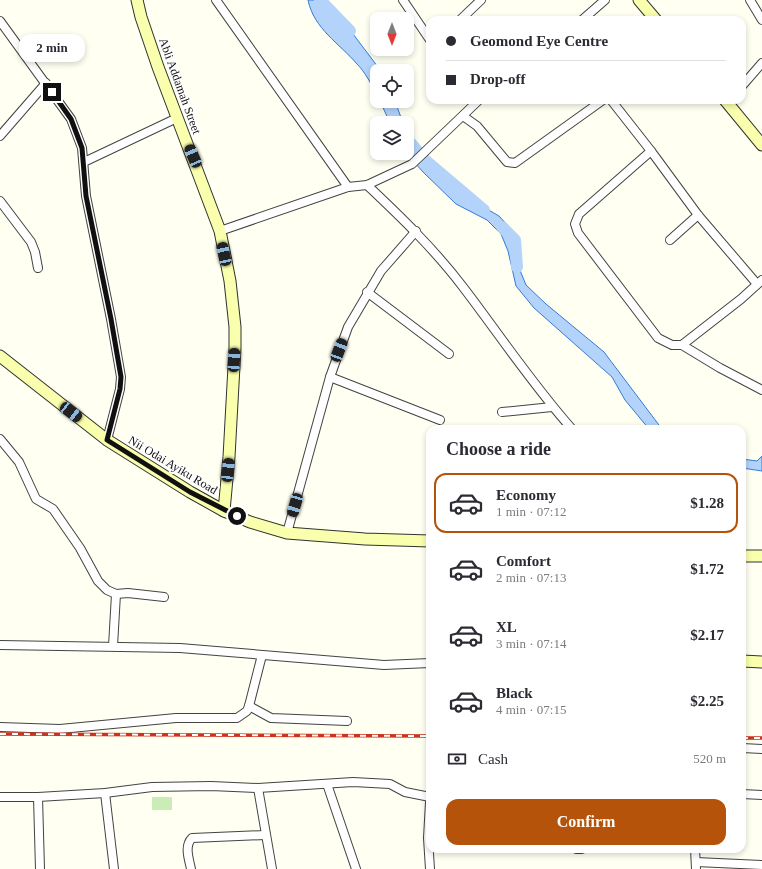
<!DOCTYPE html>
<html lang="en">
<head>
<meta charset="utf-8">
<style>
	:root { --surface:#fff; --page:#f2f2f3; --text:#2b2b33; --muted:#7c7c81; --line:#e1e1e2; --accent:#b45309 }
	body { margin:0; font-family:Georgia,serif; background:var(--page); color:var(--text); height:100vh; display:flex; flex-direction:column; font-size:15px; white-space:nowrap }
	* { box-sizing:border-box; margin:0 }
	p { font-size:13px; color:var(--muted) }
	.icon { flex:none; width:22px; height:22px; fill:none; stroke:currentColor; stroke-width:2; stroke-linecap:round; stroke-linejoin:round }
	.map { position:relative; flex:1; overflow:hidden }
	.sheet { position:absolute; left:426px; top:425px; width:320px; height:428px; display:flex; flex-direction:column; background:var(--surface); border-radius:12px; box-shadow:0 2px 6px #0003 }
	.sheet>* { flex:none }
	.hud { position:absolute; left:426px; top:16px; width:320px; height:88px; border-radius:12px; box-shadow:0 2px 6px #0003; display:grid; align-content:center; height:88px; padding:0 20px; background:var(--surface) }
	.needle { width:26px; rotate:180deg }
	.controls { position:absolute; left:370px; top:12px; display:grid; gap:8px }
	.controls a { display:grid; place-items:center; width:44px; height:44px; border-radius:8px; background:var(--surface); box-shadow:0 2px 6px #0003; font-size:20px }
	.end { position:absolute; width:18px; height:18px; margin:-9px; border:5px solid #101010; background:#fff; box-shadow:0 0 0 2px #fff }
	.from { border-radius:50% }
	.bubble { position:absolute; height:28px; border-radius:12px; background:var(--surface); box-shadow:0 2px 6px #0003; font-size:13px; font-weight:700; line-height:28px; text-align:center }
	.car { position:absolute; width:12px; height:24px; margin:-12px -6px; border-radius:5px; box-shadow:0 0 3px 1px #0007; background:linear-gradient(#222 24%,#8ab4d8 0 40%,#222 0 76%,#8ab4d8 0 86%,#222 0) }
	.hud b { display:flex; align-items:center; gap:14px; height:38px; font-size:15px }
	.hud b+b { border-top:1px solid var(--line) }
	.hud i { width:10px; height:10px; background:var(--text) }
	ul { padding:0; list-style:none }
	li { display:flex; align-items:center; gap:12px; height:60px; margin:0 8px 6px; padding:0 12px; border:2px solid transparent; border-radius:12px }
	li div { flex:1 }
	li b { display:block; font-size:15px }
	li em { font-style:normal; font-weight:700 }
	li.current { border-color:var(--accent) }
	li>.icon { width:36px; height:36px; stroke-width:1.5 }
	h2 { padding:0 20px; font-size:18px; line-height:48px }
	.pay { display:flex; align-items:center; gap:10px; height:44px; padding:0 20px; font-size:15px }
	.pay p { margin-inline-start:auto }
	.primary-button { display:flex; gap:8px; margin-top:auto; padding:8px 20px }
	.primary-button a { flex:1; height:46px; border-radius:12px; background:var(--accent); color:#fff; font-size:16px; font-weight:700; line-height:46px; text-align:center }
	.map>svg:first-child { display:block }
	.green { fill:#caedb8 }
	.water { fill:#b3d3fa; stroke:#357ad7 }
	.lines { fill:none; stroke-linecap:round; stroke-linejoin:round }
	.river { stroke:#b3d3fa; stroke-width:12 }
	.street-casing { stroke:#434343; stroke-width:10 }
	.secondary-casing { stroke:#323232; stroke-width:13 }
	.street { stroke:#fff; stroke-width:8 }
	.secondary { stroke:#faffad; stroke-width:11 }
	.rail-casing { stroke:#ca331d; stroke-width:3.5 }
	.rail { stroke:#fff; stroke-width:2; stroke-dasharray:6; stroke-linecap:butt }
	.route { stroke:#101010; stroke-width:5 }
	.labels { text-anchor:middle; stroke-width:4; stroke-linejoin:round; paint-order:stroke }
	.street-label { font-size:12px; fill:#101010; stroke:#fff }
</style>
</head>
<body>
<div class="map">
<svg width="762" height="869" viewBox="0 0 762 869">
	<rect width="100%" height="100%" fill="#fffff2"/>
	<rect class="green" x="152" y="797" width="20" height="13"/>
	<g class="water">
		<path d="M308 0H323L330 15 347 26 381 71H377V96C372 85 365 72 357 64 339 43 314 29 308 0Z"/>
		<polygon points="380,101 395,101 403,123 390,123"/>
		<polygon points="407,132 432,168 454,190 499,216 511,229 519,268 526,285 546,304 604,352 662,429 649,429 625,400 612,377 534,308 516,286 508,251 501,234 487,220 456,204 423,172 406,153"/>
		<polygon points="762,456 762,471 742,468 742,459 757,461"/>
	</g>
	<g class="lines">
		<g class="river">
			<polyline points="320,0 350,31"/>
			<polyline points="407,139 425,160 484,210"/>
			<polyline points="502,227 515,240 517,267"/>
		</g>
		<g class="street-casing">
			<g id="street">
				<polyline points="216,0 348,187"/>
				<polyline points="403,0 430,40"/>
				<polyline points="750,0 762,20"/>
				<polyline points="460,20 481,0"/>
				<polyline points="582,20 605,0"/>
				<polyline points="0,21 71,119 82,148 86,196 111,319 121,377 120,389 107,440"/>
				<polyline points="742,86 762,63"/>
				<polyline points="611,100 651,151 698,215 757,284"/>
				<polyline points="463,116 477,126 507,162 515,163 603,100"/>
				<polyline points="0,136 46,83"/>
				<polyline points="651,151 579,214 575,224 578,233 658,338 672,345 682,345 720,368 762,390"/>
				<polyline points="84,162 177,118"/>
				<path d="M367 185C401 217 435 250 463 287 499 334 532 384 572 429"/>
				<polyline points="0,201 31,242 35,252 38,268"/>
				<polyline points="220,231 348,187 367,185 412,164 479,100"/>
				<polyline points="670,240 698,215"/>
				<polyline points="367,292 449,354"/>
				<polyline points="682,345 741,299 762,280"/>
				<polyline points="330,377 440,420"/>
				<polyline points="502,412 552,407"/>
				<polyline points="0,439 19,462 36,499 53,509 80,548 98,581 107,590 116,594 128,593 164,597"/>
				<polyline points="287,533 330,377 348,327 381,271 416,231"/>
				<polyline points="0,645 180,648 384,665 430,663"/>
				<polyline points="113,646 116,594"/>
				<polyline points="249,706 271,718 347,721"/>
				<polyline points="0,727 60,729 176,718 237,718 247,711 249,706 262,655"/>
				<polyline points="742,748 762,749"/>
				<polyline points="327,784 356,869"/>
				<polyline points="258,788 272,869"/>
				<polyline points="105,793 114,869"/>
				<polyline points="742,794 762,795"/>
				<polyline points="0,797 38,797 105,793 152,787 211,786 258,788 353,782 390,784 405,792 430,797"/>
				<polyline points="38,797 40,869"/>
				<polyline points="430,802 428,838 430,869"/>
				<polyline points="576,849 582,849"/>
				<polyline points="695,849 696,869"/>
				<polyline points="696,862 762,865"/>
				<path d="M191 869C189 859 184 846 192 838L265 835"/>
			</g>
		</g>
		<g class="secondary-casing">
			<g id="secondary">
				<polyline points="137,0 141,17 158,67 220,231 230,281 235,327 235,348 229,457 224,511"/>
				<polyline points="639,0 656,20"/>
				<polyline points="725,100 762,145"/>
				<polyline points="0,356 107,440 190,492 224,511 250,522 287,533 365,539 430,541"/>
				<polyline points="742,556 762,556"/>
				<polyline points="742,661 762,662"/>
			</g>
		</g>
		<use href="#street" class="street"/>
		<use href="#secondary" class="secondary"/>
		<g class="rail-casing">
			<g id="rail">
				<polyline points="0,734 430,736"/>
				<polyline points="742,738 762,738"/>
			</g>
		</g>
		<use href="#rail" class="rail"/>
	</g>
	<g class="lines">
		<polyline class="route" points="52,92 71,119 82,148 86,196 111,319 121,377 120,389 107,440 190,492 237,516"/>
	</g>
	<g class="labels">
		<g class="street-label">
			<text transform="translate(180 86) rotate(70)" y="4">Abli Addamah Street</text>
			<text transform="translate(173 465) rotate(31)" y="4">Nii Odai Ayiku Road</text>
		</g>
	</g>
</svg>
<div class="controls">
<a><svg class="needle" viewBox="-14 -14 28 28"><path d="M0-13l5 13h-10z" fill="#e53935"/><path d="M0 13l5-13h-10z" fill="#7c7c81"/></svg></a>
<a><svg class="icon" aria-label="locate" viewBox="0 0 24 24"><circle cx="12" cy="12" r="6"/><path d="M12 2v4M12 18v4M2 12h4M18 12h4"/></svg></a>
<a><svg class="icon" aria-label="layers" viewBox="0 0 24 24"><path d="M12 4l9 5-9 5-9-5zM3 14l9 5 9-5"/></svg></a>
</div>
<i class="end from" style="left:237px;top:516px"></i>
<i class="end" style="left:52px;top:92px"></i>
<div class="bubble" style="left:19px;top:34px;width:66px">2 min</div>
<i class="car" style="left:193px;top:156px;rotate:337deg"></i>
<i class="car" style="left:224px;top:254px;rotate:348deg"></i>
<i class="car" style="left:339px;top:350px;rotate:21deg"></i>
<i class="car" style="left:234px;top:360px;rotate:3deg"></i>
<i class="car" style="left:71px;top:412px;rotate:128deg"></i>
<i class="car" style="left:228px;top:470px;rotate:6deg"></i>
<i class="car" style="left:295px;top:505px;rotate:196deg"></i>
<div class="hud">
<b><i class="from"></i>Geomond Eye Centre</b>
<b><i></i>Drop-off</b>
</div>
<section class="sheet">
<h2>Choose a ride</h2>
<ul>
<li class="current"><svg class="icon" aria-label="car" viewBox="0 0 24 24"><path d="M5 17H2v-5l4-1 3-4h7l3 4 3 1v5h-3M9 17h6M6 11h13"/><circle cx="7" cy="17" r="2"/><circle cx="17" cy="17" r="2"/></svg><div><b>Economy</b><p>1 min · 07:12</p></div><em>$1.28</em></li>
<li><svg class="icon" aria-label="car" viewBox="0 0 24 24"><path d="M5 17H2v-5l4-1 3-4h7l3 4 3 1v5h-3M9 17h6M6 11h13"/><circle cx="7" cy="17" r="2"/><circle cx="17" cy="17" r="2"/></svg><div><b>Comfort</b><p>2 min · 07:13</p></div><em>$1.72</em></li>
<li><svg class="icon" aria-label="car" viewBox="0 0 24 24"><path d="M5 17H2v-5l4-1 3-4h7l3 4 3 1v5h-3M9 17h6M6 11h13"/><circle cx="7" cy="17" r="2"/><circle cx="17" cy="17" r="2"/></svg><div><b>XL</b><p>3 min · 07:14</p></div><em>$2.17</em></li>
<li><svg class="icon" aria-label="car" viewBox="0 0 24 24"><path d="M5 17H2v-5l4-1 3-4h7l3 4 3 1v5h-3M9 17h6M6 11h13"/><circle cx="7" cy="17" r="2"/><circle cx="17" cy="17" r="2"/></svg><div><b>Black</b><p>4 min · 07:15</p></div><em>$2.25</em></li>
</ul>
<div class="pay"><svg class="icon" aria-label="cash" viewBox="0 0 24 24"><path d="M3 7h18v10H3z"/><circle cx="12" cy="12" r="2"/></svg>Cash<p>520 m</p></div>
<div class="primary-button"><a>Confirm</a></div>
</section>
</div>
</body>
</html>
